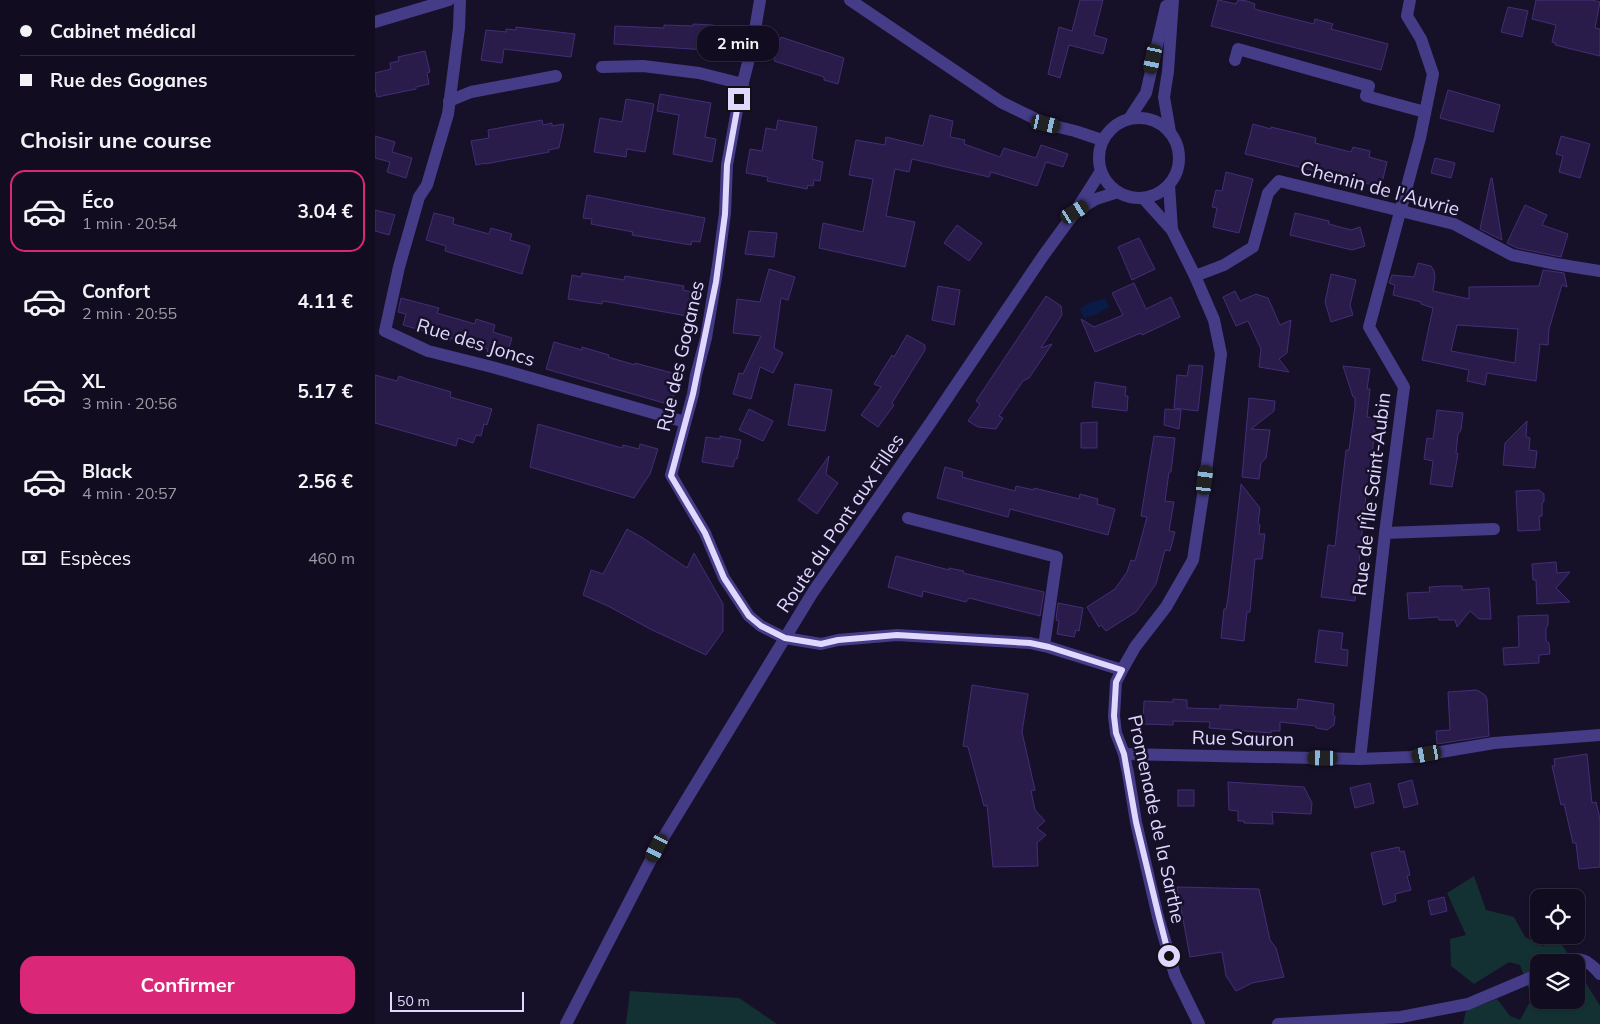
<!DOCTYPE html>
<html lang="fr">
<head>
<meta charset="utf-8">
<style>
	:root { --surface:#110c1f; --page:#1a1528; --text:#f1f3f6; --muted:#9c9ba4; --line:#302c3d; --accent:#db2777 }
	body { margin:0; font-family:Mulish,sans-serif; background:var(--page); color:var(--text); height:100vh; display:flex; flex-direction:column; font-size:19px; white-space:nowrap }
	* { box-sizing:border-box; margin:0 }
	p { font-size:16px; color:var(--muted) }
	.icon { flex:none; width:28px; height:28px; fill:none; stroke:currentColor; stroke-width:2; stroke-linecap:round; stroke-linejoin:round }
	.map { position:relative; flex:1; overflow:hidden }
	.sheet { display:flex; flex-direction:column; background:var(--surface); width:375px }
	.sheet>* { flex:none }
	.guide { display:grid; align-content:center; height:110px; padding:0 20px; background:var(--surface) }
	.controls { position:absolute; left:1155px; top:889px; display:grid; gap:10px }
	.controls a { display:grid; place-items:center; width:55px; height:55px; border-radius:10px; background:var(--surface); box-shadow:0 1px 4px #0004,0 0 0 1px var(--line); font-size:25px }
	.scale { position:absolute; left:15px; bottom:12px; width:134px; box-sizing:border-box; padding-left:5px; border:2px solid #e0d8ff; border-top:0; font-size:14px; line-height:18px; white-space:nowrap; color:#e0d8ff; -webkit-text-stroke:4px #171029; paint-order:stroke }
	.end { position:absolute; width:22px; height:22px; margin:-11px; border:6px solid #e0d8ff; background:#111; box-shadow:0 0 0 2px #111 }
	.from { border-radius:50% }
	.bubble { position:absolute; height:35px; border-radius:15px; background:var(--surface); box-shadow:0 1px 4px #0004,0 0 0 1px var(--line); font-size:16px; font-weight:700; line-height:35px; text-align:center }
	.car { position:absolute; width:15px; height:30px; margin:-15px -8px; border-radius:6px; box-shadow:0 0 4px 1px #0007; background:linear-gradient(#222 24%,#8ab4d8 0 40%,#222 0 76%,#8ab4d8 0 86%,#222 0) }
	.guide b { display:flex; align-items:center; gap:18px; height:48px; font-size:19px }
	.guide b+b { border-top:1px solid var(--line) }
	.guide i { width:12px; height:12px; background:var(--text) }
	ul { padding:0; list-style:none }
	li { display:flex; align-items:center; gap:15px; height:82px; margin:0 10px 8px; padding:0 10px; border:2px solid transparent; border-radius:15px }
	li div { flex:1 }
	li b { display:block; font-size:19px }
	li em { font-style:normal; font-weight:700 }
	li.selected { border-color:var(--accent) }
	li>.icon { width:45px; height:45px; stroke-width:1.5 }
	h2 { padding:0 20px; font-size:22px; line-height:60px }
	.pay { display:flex; align-items:center; gap:12px; height:55px; padding:0 20px; font-size:19px }
	.pay p { margin-inline-start:auto }
	.button { display:flex; gap:10px; margin-top:auto; padding:10px 20px }
	.button a { flex:1; height:58px; border-radius:15px; background:var(--accent); color:#fff; font-size:20px; font-weight:700; line-height:58px; text-align:center }
	main { display:flex; flex:1; min-height:0 }
	.map>svg:first-child { display:block }
	.green { fill:#133133 }
	.water { fill:#0b1b48 }
	.building { fill:#2a1c4a; stroke:#432e76; fill-rule:evenodd }
	.lines { fill:none; stroke-linecap:round; stroke-linejoin:round }
	.minor { stroke:#453c88; stroke-width:12 }
	.route { stroke:#e0d8ff; stroke-width:6 }
	.labels { text-anchor:middle; stroke-width:5; stroke-linejoin:round; paint-order:stroke }
	.street-label { font-size:19px; fill:#e0d8ff; stroke:#171029 }
</style>
</head>
<body>
<main>
<section class="sheet">
<div class="guide">
<b><i class="from"></i>Cabinet médical</b>
<b><i></i>Rue des Goganes</b>
</div>
<h2>Choisir une course</h2>
<ul>
<li class="selected"><svg class="icon" aria-label="car" viewBox="0 0 24 24"><path d="M5 17H2v-5l4-1 3-4h7l3 4 3 1v5h-3M9 17h6M6 11h13"/><circle cx="7" cy="17" r="2"/><circle cx="17" cy="17" r="2"/></svg><div><b>Éco</b><p>1 min · 20:54</p></div><em>3.04 €</em></li>
<li><svg class="icon" aria-label="car" viewBox="0 0 24 24"><path d="M5 17H2v-5l4-1 3-4h7l3 4 3 1v5h-3M9 17h6M6 11h13"/><circle cx="7" cy="17" r="2"/><circle cx="17" cy="17" r="2"/></svg><div><b>Confort</b><p>2 min · 20:55</p></div><em>4.11 €</em></li>
<li><svg class="icon" aria-label="car" viewBox="0 0 24 24"><path d="M5 17H2v-5l4-1 3-4h7l3 4 3 1v5h-3M9 17h6M6 11h13"/><circle cx="7" cy="17" r="2"/><circle cx="17" cy="17" r="2"/></svg><div><b>XL</b><p>3 min · 20:56</p></div><em>5.17 €</em></li>
<li><svg class="icon" aria-label="car" viewBox="0 0 24 24"><path d="M5 17H2v-5l4-1 3-4h7l3 4 3 1v5h-3M9 17h6M6 11h13"/><circle cx="7" cy="17" r="2"/><circle cx="17" cy="17" r="2"/></svg><div><b>Black</b><p>4 min · 20:57</p></div><em>2.56 €</em></li>
</ul>
<div class="pay"><svg class="icon" aria-label="cash" viewBox="0 0 24 24"><path d="M3 7h18v10H3z"/><circle cx="12" cy="12" r="2"/></svg>Espèces<p>460 m</p></div>
<div class="button"><a>Confirmer</a></div>
</section>
<div class="map">
<svg width="1225" height="1024" viewBox="0 0 1225 1024">
	<rect width="100%" height="100%" fill="#171029"/>
	<g class="green">
		<polygon points="1099,876 1111,910 1139,917 1150,937 1168,946 1181,937 1199,962 1164,962 1164,1000 1201,1000 1201,967 1225,1006 1225,1024 1088,1024 1091,1011 1122,999 1135,1016 1145,1020 1157,998 1145,965 1134,962 1099,984 1076,966 1075,939 1091,935 1072,893"/>
		<polygon points="255,991 364,998 402,1024 251,1024"/>
	</g>
	<polygon class="water" points="730,298 734,307 722,314 709,318 705,309 714,303"/>
	<g class="building">
		<polygon points="705,0 728,0 719,35 732,39 728,54 694,45 685,78 673,74 684,27 697,31"/>
		<polygon points="843,0 861,4 863,0 872,1 880,4 879,9 939,24 940,19 958,24 956,29 1013,44 1006,70 836,26"/>
		<polygon points="1161,0 1217,0 1225,2 1220,28 1225,29 1225,56 1180,45 1181,43 1177,42 1181,25 1157,19"/>
		<polygon points="1133,7 1153,11 1147,37 1126,32"/>
		<polygon points="318,24 338,25 337,30 349,30 347,51 239,44 240,26 289,28 289,25 318,26"/>
		<polygon points="141,27 200,34 196,57 129,49 127,63 106,60 111,30 131,32 131,29 141,30"/>
		<polygon points="406,37 469,58 463,84 449,80 449,77 399,61"/>
		<polygon points="50,51 55,72 52,73 54,84 41,87 41,89 2,97 0,88 0,73 16,69 15,63 24,61 23,57"/>
		<polygon points="1073,90 1125,105 1118,132 1065,118"/>
		<polygon points="285,94 336,103 330,137 341,139 337,162 298,154 304,115 282,111"/>
		<polygon points="251,99 279,104 270,152 252,149 251,157 219,152 225,118 247,122"/>
		<polygon points="555,115 578,121 575,137 590,140 589,144 625,157 629,148 661,158 666,145 693,154 688,167 671,162 662,186 616,172 614,177 537,159 534,172 520,169 511,216 540,222 530,267 444,248 448,223 488,232 498,179 474,175 481,140 510,145 511,137 548,146"/>
		<polygon points="167,120 168,125 177,123 177,126 189,124 184,148 173,150 174,152 110,164 110,163 101,165 96,141 114,138 113,130"/>
		<polygon points="403,120 442,127 437,159 448,162 445,181 439,180 438,186 433,185 432,189 392,181 393,177 371,173 375,149 387,151 391,128 401,130"/>
		<polygon points="878,124 896,129 896,127 941,138 940,143 976,152 978,147 995,151 994,157 1012,162 1006,187 870,154"/>
		<polygon points="0,136 20,142 17,152 37,158 31,178 12,172 15,162 0,158"/>
		<polygon points="1186,136 1215,144 1205,178 1184,172 1188,156 1181,154"/>
		<polygon points="1060,158 1080,163 1076,178 1056,173"/>
		<polygon points="851,172 878,179 864,233 838,227 842,208 837,207 841,190 847,191"/>
		<polygon points="1116,178 1117,178 1127,240 1105,229"/>
		<polygon points="212,195 330,218 325,242 317,241 316,245 257,235 258,232 216,224 217,219 208,218"/>
		<polygon points="1150,205 1172,215 1167,225 1193,234 1186,257 1142,248 1132,243"/>
		<polygon points="0,210 20,215 14,235 0,231"/>
		<polygon points="59,213 79,218 78,224 114,234 116,228 137,234 135,240 155,246 147,274 70,251 71,246 51,240"/>
		<polygon points="920,213 954,221 954,224 976,230 985,227 990,246 977,250 915,235"/>
		<polygon points="582,225 607,243 594,261 569,243"/>
		<polygon points="374,231 402,233 399,257 370,254"/>
		<polygon points="764,238 780,269 757,280 743,247"/>
		<path d="M1043 263 1056 266 1059 271 1060 277 1058 291 1094 299V287L1164 286 1168 270 1189 273 1192 287 1187 285 1174 329 1173 345 1165 344 1161 381 1112 373 1110 385 1092 381 1094 370 1047 360 1058 308 1046 304V302L1018 295 1020 285 1014 283 1017 275 1039 277ZM1082 325 1143 329 1140 363 1076 351Z"/>
		<polygon points="394,269 420,277 413,300 406,298 399,348 408,353 398,373 385,367 376,399 358,394 364,373 368,374 386,336 358,333 362,299 385,302"/>
		<polygon points="207,273 249,280 250,276 309,286 308,290 317,292 312,316 228,301 227,304 193,299 197,275 206,277"/>
		<polygon points="956,274 981,280 975,305 978,315 956,322 950,302"/>
		<polygon points="759,283 771,309 796,297 805,317 767,335 766,333 720,352 706,319 719,327 748,315 737,293"/>
		<polygon points="563,286 585,290 579,325 557,320"/>
		<polygon points="860,291 865,301 881,294 893,298 905,325 916,320 912,353 904,359 914,372 884,367 886,349 873,321 861,326 848,297"/>
		<polygon points="671,296 686,306 687,315 666,348 677,344 654,378 648,381 624,416 628,418 621,429 603,427 593,421 605,404 601,401"/>
		<polygon points="26,298 64,308 62,313 100,324 101,319 120,325 118,332 137,338 131,357 112,352 113,349 75,338 75,341 55,335 56,333 28,325 31,314 23,312"/>
		<polygon points="532,335 550,345 550,350 517,403 519,405 503,427 486,415 506,387 499,384 517,355 519,357"/>
		<polygon points="179,342 207,350 207,347 234,355 233,357 260,365 260,363 305,375 296,405 171,369"/>
		<polygon points="814,365 828,366 823,411 799,408 802,375 812,376"/>
		<polygon points="968,366 995,369 992,389 995,389 992,417 1001,418 993,495 991,495 980,601 946,597 953,545 960,546 971,450 974,450 980,406 980,397 978,397"/>
		<polygon points="0,375 22,381 24,376 32,379 76,392 75,397 117,409 112,425 109,424 106,436 101,435 98,443 83,438 81,446 0,423"/>
		<polygon points="720,382 751,387 750,396 753,396 752,411 717,407"/>
		<polygon points="420,384 457,390 450,431 413,425"/>
		<polygon points="874,398 900,401 899,411 876,429 895,430 891,458 886,463 884,479 867,477"/>
		<polygon points="374,409 398,421 388,441 364,430"/>
		<polygon points="790,409 806,410 804,429 789,425"/>
		<polygon points="1062,410 1088,413 1086,430 1083,434 1081,453 1083,454 1077,487 1055,484 1058,461 1049,459 1052,438 1058,439"/>
		<polygon points="1152,421 1151,437 1155,438 1154,450 1162,451 1160,468 1128,465 1130,443"/>
		<polygon points="722,422 722,448 706,448 706,423"/>
		<polygon points="163,424 247,448 248,445 264,449 265,444 283,449 275,474 259,498 155,467"/>
		<polygon points="345,436 366,440 362,459 360,459 358,467 327,462 331,437 345,439"/>
		<polygon points="779,436 800,438 796,472 794,472 790,501 799,502 794,531 800,532 795,551 790,550 781,584 761,612 731,631 726,625 724,627 712,607 740,589 752,572 756,560 760,561 772,517 766,516"/>
		<polygon points="454,456 451,474 463,483 442,514 423,500"/>
		<polygon points="570,467 588,472 587,477 640,491 641,486 659,490 659,488 704,499 705,494 723,499 722,504 740,509 733,535 635,509 633,517 562,498"/>
		<polygon points="866,484 885,508 883,523 885,525 884,534 890,534 887,559 880,559 875,612 872,612 869,641 846,638 849,609 851,609 853,598"/>
		<polygon points="1164,490 1169,494 1169,501 1167,504 1167,516 1164,516 1165,530 1143,531 1141,491"/>
		<polygon points="252,529 268,538 312,568 319,553 348,604 348,631 331,655 275,629 235,607 208,595 216,570 228,574"/>
		<polygon points="521,556 574,570 574,568 589,571 588,573 669,592 665,616 594,598 591,602 548,591 547,597 513,587"/>
		<polygon points="1181,562 1182,573 1195,572 1181,588 1195,602 1162,604 1161,580 1158,580 1157,564"/>
		<polygon points="1070,586 1087,586 1087,590 1114,588 1116,619 1104,619 1095,611 1082,627 1080,620 1064,620 1063,617 1034,619 1032,593 1055,592 1054,587"/>
		<polygon points="683,603 708,608 704,631 701,630 699,637 682,634 684,621 681,620"/>
		<polygon points="1173,615 1173,625 1171,628 1171,641 1174,643 1175,654 1164,655 1164,663 1129,665 1128,648 1144,647 1143,616"/>
		<polygon points="944,630 968,633 966,649 973,650 972,666 940,662"/>
		<polygon points="597,685 653,694 647,732 660,790 656,791 660,810 670,821 662,828 671,835 662,843 663,866 618,867 612,805 609,806 593,747 588,746"/>
		<polygon points="1102,690 1110,695 1112,699 1114,736 1062,744 1061,731 1075,730 1073,692"/>
		<polygon points="798,699 812,700 812,708 845,709 845,705 922,709 923,699 959,704 958,714 960,717 959,725 952,730 941,728 941,726 905,722 905,731 896,731 896,733 834,728 835,722 798,721 798,725 768,724 769,701 798,702"/>
		<polygon points="1212,754 1217,803 1221,802 1225,819 1225,867 1204,869 1201,843 1198,843 1189,804 1186,805 1177,766 1180,766 1179,759"/>
		<polygon points="1037,780 1043,804 1029,808 1023,784"/>
		<polygon points="853,782 929,787 937,803 936,814 897,812 898,824 869,823 869,821 863,821 863,811 854,810"/>
		<polygon points="995,783 999,803 980,808 975,788"/>
		<rect x="803" y="790" width="16" height="16"/>
		<polygon points="1024,847 1025,852 1029,851 1035,875 1032,876 1036,890 1020,894 1021,901 1008,905 996,853"/>
		<polygon points="802,887 884,889 895,940 901,948 909,977 877,983 861,991 851,976 847,952 815,957"/>
		<polygon points="1069,897 1072,911 1056,915 1053,901"/>
	</g>
	<g class="lines">
		<g class="minor">
			<polyline points="85,0 84,28 73,114 52,185 44,197 24,267 10,331 53,351 117,367 310,422"/>
			<polyline points="385,0 378,42 364,99 352,165 350,213 343,265 331,338 321,375 318,394 296,475 330,533 349,578 374,616 386,626 410,638 446,644 463,640 522,635 655,643 673,647 747,670"/>
			<polyline points="475,0 626,102 671,124 700,131 727,140"/>
			<polyline points="0,22 74,0"/>
			<polyline points="860,60 863,49 994,86 991,96 1050,112"/>
			<polyline points="227,67 268,66 324,73 368,84"/>
			<polyline points="74,101 96,92 181,76"/>
			<circle cx="764" cy="158" r="40"/>
			<polyline points="754,119 771,93 791,6"/>
			<polyline points="795,132 789,97 793,71 798,0"/>
			<polyline points="794,185 797,230"/>
			<polyline points="768,198 797,230 820,276 839,320 846,354 828,495 818,560 791,607 760,647 747,670 741,682 739,716 741,733 749,754 753,773 761,822 783,917 800,975 824,1024"/>
			<polyline points="702,210 721,199 743,192"/>
			<polyline points="820,276 849,265 878,247 893,193 904,181 1079,224 1137,255 1181,264 1225,271"/>
			<polyline points="533,518 682,557 669,646"/>
			<polyline points="1010,533 1119,529"/>
			<polyline points="749,754 985,759 1036,757 1119,743 1225,735"/>
			<polyline points="985,759 1010,533 1029,387 994,327 1045,138 1058,74 1046,39 1032,16 1035,0"/>
			<path d="M1188 962C1205 955 1214 961 1225 974"/>
			<polyline points="191,1024 282,848 438,592 556,422 668,256 700,212 726,171"/>
			<polyline points="903,1024 1026,1017 1093,1004 1164,974"/>
		</g>
	</g>
	<g class="lines">
		<polyline class="route" points="364,99 352,165 350,214 341,282 318,394 296,476 330,533 349,578 374,616 386,626 410,638 446,644 463,640 522,635 655,643 674,647 747,670 741,682 739,716 741,733 749,754 761,822 784,917 794,956"/>
	</g>
	<g class="labels">
		<g class="street-label">
			<text transform="translate(1005 188) rotate(15)" y="7">Chemin de l'Auvrie</text>
			<text transform="translate(101 342) rotate(17)" y="7">Rue des Joncs</text>
			<text transform="translate(305 356) rotate(-77)" y="7">Rue des Goganes</text>
			<text transform="translate(996 494) rotate(-83)" y="7">Rue de l'Île Saint-Aubin</text>
			<text transform="translate(465 523) rotate(-56)" y="7">Route du Pont aux Filles</text>
			<text transform="translate(868 738) rotate(1)" y="7">Rue Sauron</text>
			<text transform="translate(782 819) rotate(78)" y="7">Promenade de la Sarthe</text>
		</g>
	</g>
</svg>
<div class="controls">
<a><svg class="icon" aria-label="locate" viewBox="0 0 24 24"><circle cx="12" cy="12" r="6"/><path d="M12 2v4M12 18v4M2 12h4M18 12h4"/></svg></a>
<a><svg class="icon" aria-label="layers" viewBox="0 0 24 24"><path d="M12 4l9 5-9 5-9-5zM3 14l9 5 9-5"/></svg></a>
</div>
<div class="scale">50 m</div>
<i class="end from" style="left:794px;top:956px"></i>
<i class="end" style="left:364px;top:99px"></i>
<div class="bubble" style="left:322px;top:26px;width:82px">2 min</div>
<i class="car" style="left:778px;top:59px;rotate:192deg"></i>
<i class="car" style="left:671px;top:124px;rotate:103deg"></i>
<i class="car" style="left:700px;top:212px;rotate:59deg"></i>
<i class="car" style="left:830px;top:480px;rotate:7deg"></i>
<i class="car" style="left:1052px;top:754px;rotate:260deg"></i>
<i class="car" style="left:948px;top:758px;rotate:271deg"></i>
<i class="car" style="left:282px;top:848px;rotate:207deg"></i>
</div>
</main>
</body>
</html>
